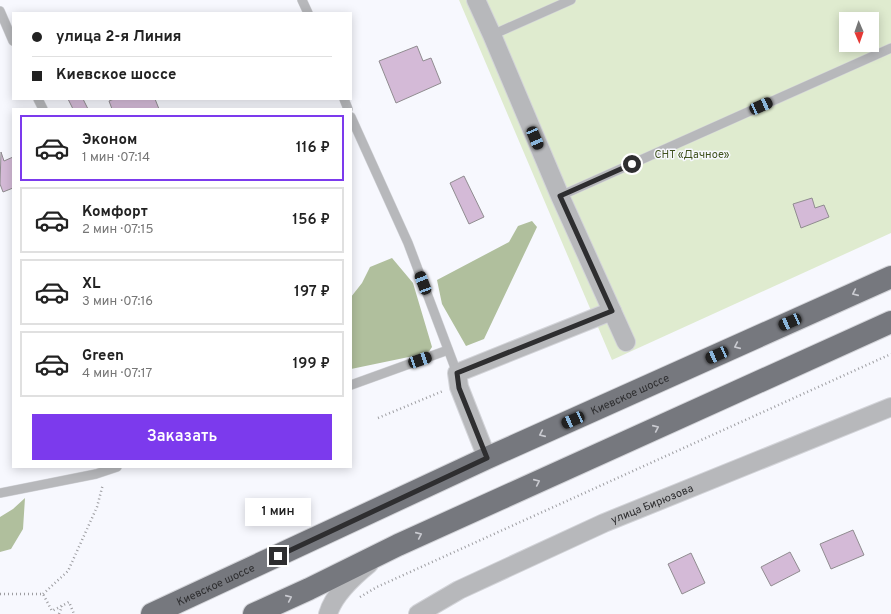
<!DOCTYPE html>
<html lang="ru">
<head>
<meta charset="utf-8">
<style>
	:root { --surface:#fff; --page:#f2f2f2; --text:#222; --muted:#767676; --line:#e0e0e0; --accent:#7c3aed }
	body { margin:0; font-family:Overpass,sans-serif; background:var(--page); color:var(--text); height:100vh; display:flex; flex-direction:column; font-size:15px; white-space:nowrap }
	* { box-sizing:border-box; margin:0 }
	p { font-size:13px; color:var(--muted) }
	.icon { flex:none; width:22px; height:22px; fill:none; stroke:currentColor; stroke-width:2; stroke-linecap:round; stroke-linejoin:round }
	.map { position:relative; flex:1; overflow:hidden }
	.drawer { position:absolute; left:12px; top:108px; width:340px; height:360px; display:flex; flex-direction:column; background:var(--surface); border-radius:0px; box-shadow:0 2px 10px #0003 }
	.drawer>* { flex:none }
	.top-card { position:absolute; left:12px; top:12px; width:340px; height:88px; border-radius:0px; box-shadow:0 2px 10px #0003; display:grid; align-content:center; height:88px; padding:0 20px; background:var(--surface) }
	.needle { width:26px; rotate:178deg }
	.fabs { position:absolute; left:839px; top:12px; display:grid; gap:8px }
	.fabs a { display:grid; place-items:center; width:40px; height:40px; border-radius:0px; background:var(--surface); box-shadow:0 2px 10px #0003; font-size:20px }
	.end { position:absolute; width:18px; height:18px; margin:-9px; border:5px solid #2e2e30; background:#fff; box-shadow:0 0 0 2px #fff }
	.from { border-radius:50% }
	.bubble { position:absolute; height:28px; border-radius:0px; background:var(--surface); box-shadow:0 2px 10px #0003; font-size:13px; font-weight:600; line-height:28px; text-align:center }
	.car { position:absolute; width:12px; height:24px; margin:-12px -6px; border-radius:5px; box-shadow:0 0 3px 1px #0007; background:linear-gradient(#222 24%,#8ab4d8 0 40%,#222 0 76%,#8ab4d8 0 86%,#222 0) }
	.top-card b { display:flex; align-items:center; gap:14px; height:38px; font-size:15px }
	.top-card b+b { border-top:1px solid var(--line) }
	.top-card i { width:10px; height:10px; background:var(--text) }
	ul { padding:7px 0 0; list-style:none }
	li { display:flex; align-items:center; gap:12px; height:66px; margin:0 8px 6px; padding:0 12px; border:2px solid var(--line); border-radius:0px }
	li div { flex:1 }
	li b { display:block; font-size:15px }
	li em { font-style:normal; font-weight:600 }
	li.current { border-color:var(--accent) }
	li>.icon { width:36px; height:36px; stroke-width:1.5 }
	.action { display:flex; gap:8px; margin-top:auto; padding:8px 20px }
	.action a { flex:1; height:46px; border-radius:0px; background:var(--accent); color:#fff; font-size:16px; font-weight:600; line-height:46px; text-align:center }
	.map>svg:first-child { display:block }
	.green { fill:#dfebcf; fill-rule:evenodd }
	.forest { fill:#b0bf9d }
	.building { fill:#d4bad7; stroke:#908c90 }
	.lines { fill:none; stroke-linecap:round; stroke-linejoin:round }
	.service-casing { stroke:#d3d4d9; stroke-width:10 }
	.minor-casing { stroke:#d3d4d9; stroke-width:20 }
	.trunk-casing { stroke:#d3d4d9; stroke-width:24 }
	.path { stroke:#9d9da1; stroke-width:2.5; stroke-dasharray:1 3; stroke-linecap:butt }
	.service { stroke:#b7b8bb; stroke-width:9 }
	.minor { stroke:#b7b8bb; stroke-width:18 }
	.trunk { stroke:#76787e; stroke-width:22 }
	.oneway { stroke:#cacbd1 }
	.route { stroke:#2e2e30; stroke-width:5 }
	.labels { text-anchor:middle; stroke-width:3; stroke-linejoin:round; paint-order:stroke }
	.park-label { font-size:11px; fill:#3f511d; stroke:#f7f8fe }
	.street-label { font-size:11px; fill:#2e2e30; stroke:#f7f8fe }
</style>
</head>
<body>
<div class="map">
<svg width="891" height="614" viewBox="0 0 891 614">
	<rect width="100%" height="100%" fill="#f7f8fe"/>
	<path class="green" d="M459 0H891V233L612 360ZM846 19H872V45H846Z"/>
	<g class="forest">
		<polygon points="532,221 537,227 484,339 466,346 442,304 437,280 509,242 518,226"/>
		<polygon points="392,258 413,283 432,347 428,353 351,369 351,297 362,283 370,267"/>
		<polygon points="25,498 23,529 11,549 0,552 0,517 13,509"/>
	</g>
	<g class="building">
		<polygon points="417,46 423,61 431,58 441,83 396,103 379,61"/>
		<polygon points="68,99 83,99 88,109 73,109"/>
		<polygon points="114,99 155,99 159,109 112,109 109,101"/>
		<polygon points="1,152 4,161 13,157 13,188 3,192 0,184"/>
		<polygon points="464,176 484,217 469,224 450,183"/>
		<polygon points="812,198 815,208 824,205 829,217 801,228 793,204"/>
		<polygon points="853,530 864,555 831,569 820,544"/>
		<polygon points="790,552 800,571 771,586 761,567"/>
		<polygon points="691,553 705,583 682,594 668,564"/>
	</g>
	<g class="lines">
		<g class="service-casing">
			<g id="service">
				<polyline points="302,0 308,13"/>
				<polyline points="0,11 13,41"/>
				<polyline points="492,35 571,0"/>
				<polyline points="38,99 43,109"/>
				<polyline points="344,99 348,109"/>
				<polyline points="351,117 408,243 457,373"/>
				<polyline points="560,196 891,48"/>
				<polyline points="351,385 448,350"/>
				<polyline points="0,493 96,474 117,467"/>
			</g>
		</g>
		<g class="minor-casing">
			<g id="minor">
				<polyline points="476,0 492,35 560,196 626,342"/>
				<polyline points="487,458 459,387 457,373 612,311"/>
				<path d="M328 614C334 594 353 577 369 564"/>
				<path id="s1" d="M418 614 459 590 604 523 891 407"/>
			</g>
		</g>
		<g class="trunk-casing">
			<g id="trunk">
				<path id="s2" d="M152 614 487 458 891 277"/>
				<polyline points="254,614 309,589 398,545 891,322"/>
			</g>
		</g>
		<g class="path">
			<polyline points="378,418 443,391"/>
			<polyline points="0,594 43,594 52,611 69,602 74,614"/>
			<polyline points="43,594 68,571 97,507 103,484"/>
			<polyline points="360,597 377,587 891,354"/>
			<polyline points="59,614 62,606"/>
		</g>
		<use href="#service" class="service"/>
		<use href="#minor" class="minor"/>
		<use href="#trunk" class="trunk"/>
	</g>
	<defs><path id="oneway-chevron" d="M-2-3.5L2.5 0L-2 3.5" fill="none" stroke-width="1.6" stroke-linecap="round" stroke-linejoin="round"/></defs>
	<g class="oneway">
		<use href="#oneway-chevron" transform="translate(855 293) rotate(156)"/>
		<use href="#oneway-chevron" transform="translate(737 346) rotate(156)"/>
		<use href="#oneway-chevron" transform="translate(656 428) rotate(-24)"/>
		<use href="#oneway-chevron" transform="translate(542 434) rotate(156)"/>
		<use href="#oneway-chevron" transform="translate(537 482) rotate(-24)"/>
		<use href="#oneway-chevron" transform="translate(419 535) rotate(-24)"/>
		<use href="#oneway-chevron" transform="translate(289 598) rotate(-24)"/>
	</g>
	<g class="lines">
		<polyline class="route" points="278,556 487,458 459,388 457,373 612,311 560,196 632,164"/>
	</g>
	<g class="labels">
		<g class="park-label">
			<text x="692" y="158">СНТ «Дачное»</text>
		</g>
		<g class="street-label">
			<text dy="4" stroke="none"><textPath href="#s2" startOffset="526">Киевское шоссе</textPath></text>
			<text dy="4" stroke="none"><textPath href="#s1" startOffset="259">улица Бирюзова</textPath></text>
			<text dy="4" stroke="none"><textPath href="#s2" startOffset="70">Киевское шоссе</textPath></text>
		</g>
	</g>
</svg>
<div class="fabs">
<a><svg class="needle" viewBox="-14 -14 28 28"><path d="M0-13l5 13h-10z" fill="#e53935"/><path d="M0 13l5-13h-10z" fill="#767676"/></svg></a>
</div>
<i class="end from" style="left:632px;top:164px"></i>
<i class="end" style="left:278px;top:556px"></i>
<div class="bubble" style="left:245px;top:498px;width:66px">1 мин</div>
<i class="car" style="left:761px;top:106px;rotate:66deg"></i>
<i class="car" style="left:535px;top:138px;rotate:157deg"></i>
<i class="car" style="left:423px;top:283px;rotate:339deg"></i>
<i class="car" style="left:790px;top:322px;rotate:246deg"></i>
<i class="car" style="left:717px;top:355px;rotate:246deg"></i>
<i class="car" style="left:420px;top:360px;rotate:71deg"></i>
<i class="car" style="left:573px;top:420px;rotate:246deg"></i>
<div class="top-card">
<b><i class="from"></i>улица 2-я Линия</b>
<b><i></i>Киевское шоссе</b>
</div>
<section class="drawer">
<ul>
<li class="current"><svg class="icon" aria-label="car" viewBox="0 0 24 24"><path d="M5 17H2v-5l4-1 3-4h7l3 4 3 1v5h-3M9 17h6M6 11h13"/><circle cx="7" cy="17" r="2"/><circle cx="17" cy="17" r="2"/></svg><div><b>Эконом</b><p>1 мин · 07:14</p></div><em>116 ₽</em></li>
<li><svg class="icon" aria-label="car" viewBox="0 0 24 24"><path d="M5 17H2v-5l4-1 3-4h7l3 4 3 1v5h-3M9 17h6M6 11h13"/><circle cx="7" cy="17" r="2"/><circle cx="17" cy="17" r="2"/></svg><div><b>Комфорт</b><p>2 мин · 07:15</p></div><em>156 ₽</em></li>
<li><svg class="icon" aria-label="car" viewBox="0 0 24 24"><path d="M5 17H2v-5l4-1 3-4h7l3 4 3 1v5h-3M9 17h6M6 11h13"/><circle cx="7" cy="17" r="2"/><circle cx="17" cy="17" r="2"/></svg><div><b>XL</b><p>3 мин · 07:16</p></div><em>197 ₽</em></li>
<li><svg class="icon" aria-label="car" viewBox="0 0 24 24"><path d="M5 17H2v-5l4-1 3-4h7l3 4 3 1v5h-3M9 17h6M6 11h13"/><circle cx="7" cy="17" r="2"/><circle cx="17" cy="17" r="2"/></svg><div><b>Green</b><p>4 мин · 07:17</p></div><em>199 ₽</em></li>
</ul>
<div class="action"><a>Заказать</a></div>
</section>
</div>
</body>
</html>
